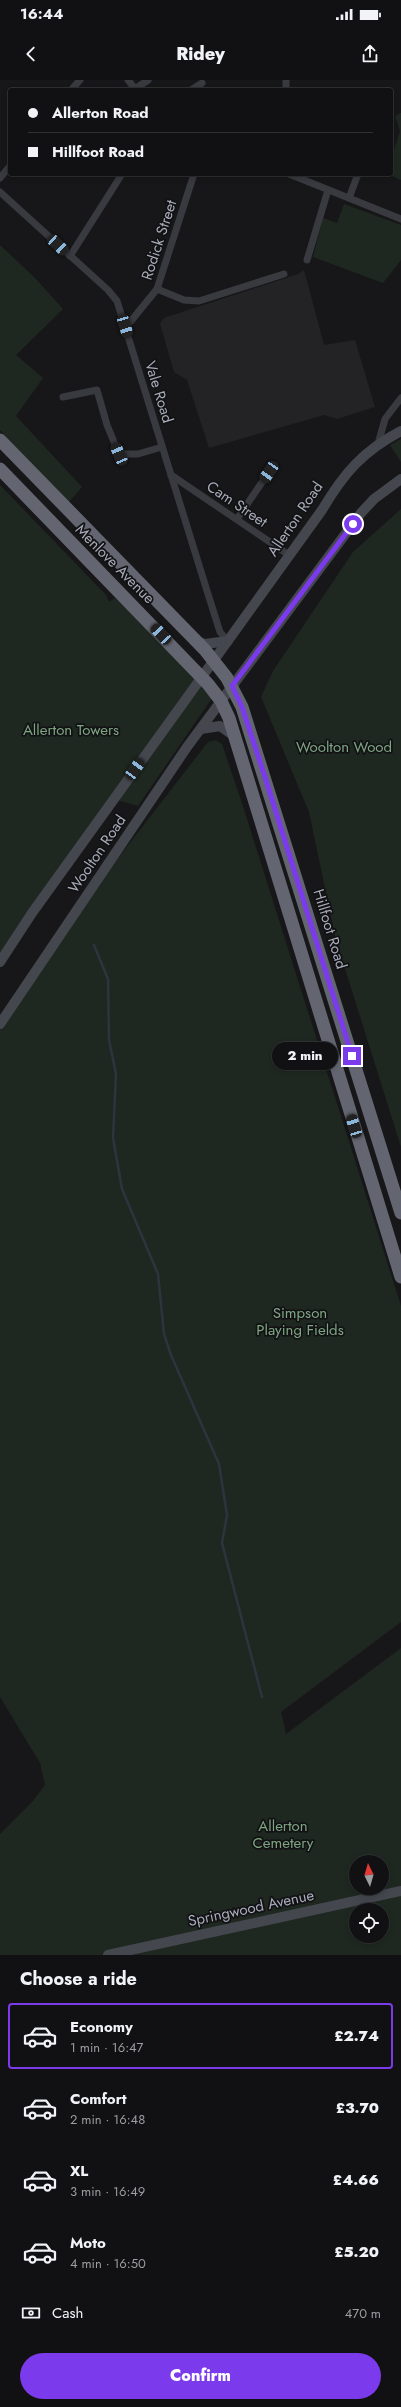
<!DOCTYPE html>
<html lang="en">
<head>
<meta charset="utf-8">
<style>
	:root { --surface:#111113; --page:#1a1a1c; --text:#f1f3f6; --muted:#9c9da0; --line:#303133; --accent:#7c3aed }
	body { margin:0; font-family:Jost,sans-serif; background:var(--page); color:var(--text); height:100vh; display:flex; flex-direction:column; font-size:15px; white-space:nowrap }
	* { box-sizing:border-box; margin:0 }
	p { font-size:13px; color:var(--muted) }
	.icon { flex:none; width:22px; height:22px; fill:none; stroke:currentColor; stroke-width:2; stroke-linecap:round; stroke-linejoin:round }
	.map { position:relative; height:1875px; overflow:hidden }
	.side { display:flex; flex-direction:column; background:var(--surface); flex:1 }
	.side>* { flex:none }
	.top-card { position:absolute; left:8px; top:8px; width:385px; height:88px; border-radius:4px; box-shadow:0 2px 6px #0003,0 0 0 1px var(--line); display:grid; align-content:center; height:88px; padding:0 20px; background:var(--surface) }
	.needle { width:26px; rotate:355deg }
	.buttons { position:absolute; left:349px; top:1775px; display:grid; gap:8px }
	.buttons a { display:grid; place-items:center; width:40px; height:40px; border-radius:50%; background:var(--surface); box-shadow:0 2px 6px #0003,0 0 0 1px var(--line); font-size:20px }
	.end { position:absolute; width:18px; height:18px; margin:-9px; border:5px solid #7c3aed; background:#fff; box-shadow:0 0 0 2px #fff }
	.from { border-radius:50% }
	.bubble { position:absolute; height:28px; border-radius:14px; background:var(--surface); box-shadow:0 2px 6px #0003,0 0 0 1px var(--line); font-size:13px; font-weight:800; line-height:28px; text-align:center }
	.car { position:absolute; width:12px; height:24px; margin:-12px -6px; border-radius:5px; box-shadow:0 0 3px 1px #0007; background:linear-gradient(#222 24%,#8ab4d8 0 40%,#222 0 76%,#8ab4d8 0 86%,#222 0) }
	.top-card b { display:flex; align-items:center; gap:14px; height:38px; font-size:15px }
	.top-card b+b { border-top:1px solid var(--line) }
	.top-card i { width:10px; height:10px; background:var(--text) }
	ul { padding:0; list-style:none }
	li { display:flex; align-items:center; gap:12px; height:66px; margin:0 8px 6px; padding:0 12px; border:2px solid transparent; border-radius:4px }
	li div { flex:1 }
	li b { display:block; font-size:15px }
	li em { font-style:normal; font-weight:800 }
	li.on { border-color:var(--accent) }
	li>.icon { width:36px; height:36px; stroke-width:1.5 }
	h2 { padding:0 20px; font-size:18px; line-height:48px }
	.pay { display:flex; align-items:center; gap:10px; height:44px; padding:0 20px; font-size:15px }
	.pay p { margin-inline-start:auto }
	.primary-button { display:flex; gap:8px; margin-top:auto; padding:8px 20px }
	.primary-button a { flex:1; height:46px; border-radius:24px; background:var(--accent); color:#fff; font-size:16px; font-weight:800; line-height:46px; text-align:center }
	.status { display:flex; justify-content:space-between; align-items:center; height:28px; padding:0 20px; background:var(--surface); direction:ltr }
	.status svg { height:11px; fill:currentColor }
	header { display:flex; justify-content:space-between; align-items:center; height:52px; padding:0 20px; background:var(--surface); font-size:18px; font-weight:800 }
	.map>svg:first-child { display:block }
	.built { fill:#232326 }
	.green { fill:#1e2820; fill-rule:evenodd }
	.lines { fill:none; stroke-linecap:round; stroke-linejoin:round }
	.stream { stroke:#2c353e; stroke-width:2.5 }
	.street { stroke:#393a40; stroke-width:7 }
	.secondary { stroke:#45474f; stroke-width:10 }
	.highway { stroke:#636670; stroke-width:13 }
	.route { stroke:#7c3aed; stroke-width:5 }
	.labels { text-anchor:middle; stroke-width:3.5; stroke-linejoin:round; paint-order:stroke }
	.street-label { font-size:15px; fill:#a8acba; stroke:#121214 }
	.park-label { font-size:15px; fill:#7ea683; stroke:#121214 }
</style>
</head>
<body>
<div class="status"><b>16:44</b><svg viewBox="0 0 49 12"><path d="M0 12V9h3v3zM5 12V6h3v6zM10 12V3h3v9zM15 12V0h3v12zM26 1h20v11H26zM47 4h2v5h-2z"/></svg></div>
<header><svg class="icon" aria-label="back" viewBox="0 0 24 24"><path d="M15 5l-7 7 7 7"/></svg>Ridey<svg class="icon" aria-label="share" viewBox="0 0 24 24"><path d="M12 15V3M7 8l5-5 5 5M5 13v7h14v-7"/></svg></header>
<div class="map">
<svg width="401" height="1875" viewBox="0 0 401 1875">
	<rect width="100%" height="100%" fill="#171719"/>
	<polygon class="built" points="304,190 324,265 355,260 375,327 337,339 324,335 209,368 187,300 174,292 160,244 164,238 298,194"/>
	<g class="green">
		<polygon points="401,33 401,100 387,94 391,94 391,79 400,51 395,36"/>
		<polygon points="344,124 401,145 401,180 383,203 313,177 323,138 337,143"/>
		<polygon points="0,165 35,198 63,229 16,275 43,298 16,336 82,407 67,424 0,350"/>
		<polygon points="401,359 401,382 390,365"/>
		<polygon points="0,405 106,515 109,522 115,518 146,546 212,618 138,726 110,718 0,885"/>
		<polygon points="401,429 401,1067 336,860 309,732 261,617 273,591 353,472"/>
		<path d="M215 660 222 664 241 720 401 1226V1542L281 1632 286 1654 401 1568V1875H0V1754L33 1721 45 1705 40 1683 0 1617V950L115 782 208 662ZM356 1782H382V1808H356ZM356 1830H382V1856H356Z"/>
	</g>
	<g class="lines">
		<polyline class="stream" points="94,865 108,899 109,960 116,994 113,1058 122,1109 158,1194 164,1254 171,1275 219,1384 227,1435 222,1463 262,1617"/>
		<g class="street">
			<polyline points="128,0 136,10"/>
			<polyline points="286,0 286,10"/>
			<polyline points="135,9 148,0"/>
			<polyline points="71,10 80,0"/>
			<polyline points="191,10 202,3"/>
			<polyline points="289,94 401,139"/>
			<polyline points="0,98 10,86"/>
			<polyline points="0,112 108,210 117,221 208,514 220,552 228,561"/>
			<polyline points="349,118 358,94"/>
			<polyline points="70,176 122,94"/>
			<polyline points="307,180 328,110"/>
			<polyline points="157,209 184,220 199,221 284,194"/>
			<polyline points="125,246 131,241 157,209 194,94"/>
			<polyline points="63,317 97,310 107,345 119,374 138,374 162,367"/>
			<polyline points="378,364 385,339 401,318"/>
			<polyline points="171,395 289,475"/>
			<polyline points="237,439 269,392"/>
		</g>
		<g class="secondary">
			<polyline points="196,561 205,564 228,561"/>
			<polyline points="201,649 220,646 234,656"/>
			<path d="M0 882 32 833 322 430C344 393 363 371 401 351"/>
			<polyline points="0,944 187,667 361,433 374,419 401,399"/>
			<polyline points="108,1875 401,1811"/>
		</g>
		<g class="highway">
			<polyline points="0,360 205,570 227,598 242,627 401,1133"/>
			<polyline points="0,389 208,604 221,621 229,638 401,1197"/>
		</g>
	</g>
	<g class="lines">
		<polyline class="route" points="352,976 265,697 242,627 232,606 353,444"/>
	</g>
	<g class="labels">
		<g class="street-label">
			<text transform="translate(159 160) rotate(-72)" y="5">Rodick Street</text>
			<text transform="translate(159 312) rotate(73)" y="5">Vale Road</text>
			<text transform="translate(237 424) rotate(34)" y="5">Cam Street</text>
			<text transform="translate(295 439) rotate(-56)" y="5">Allerton Road</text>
			<text transform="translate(115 484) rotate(45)" y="5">Menlove Avenue</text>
			<text transform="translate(97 774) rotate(-56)" y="5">Woolton Road</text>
			<text transform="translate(330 849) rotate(73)" y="5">Hillfoot Road</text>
			<text transform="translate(251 1828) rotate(-12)" y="5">Springwood Avenue</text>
		</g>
		<g class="park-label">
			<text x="71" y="655">Allerton Towers</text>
			<text x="344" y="672">Woolton Wood</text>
			<text x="300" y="1238">Simpson<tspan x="300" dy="17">Playing Fields</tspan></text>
			<text x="283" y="1751">Allerton<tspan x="283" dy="17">Cemetery</tspan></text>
		</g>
	</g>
</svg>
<div class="buttons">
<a><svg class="needle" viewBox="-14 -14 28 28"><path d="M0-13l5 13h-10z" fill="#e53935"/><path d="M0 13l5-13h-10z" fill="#9c9da0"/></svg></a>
<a><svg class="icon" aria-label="locate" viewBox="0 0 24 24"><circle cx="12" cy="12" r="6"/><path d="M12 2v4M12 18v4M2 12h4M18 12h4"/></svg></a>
</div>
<i class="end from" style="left:353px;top:444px"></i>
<i class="end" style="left:352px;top:976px"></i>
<div class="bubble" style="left:272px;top:962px;width:66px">2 min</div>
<i class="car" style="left:58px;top:165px;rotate:133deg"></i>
<i class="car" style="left:125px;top:246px;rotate:163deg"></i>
<i class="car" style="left:119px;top:374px;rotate:337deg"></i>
<i class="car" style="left:269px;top:392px;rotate:214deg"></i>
<i class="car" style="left:161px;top:554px;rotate:317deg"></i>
<i class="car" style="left:135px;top:689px;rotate:36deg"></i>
<i class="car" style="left:354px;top:1046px;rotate:343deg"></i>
<div class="top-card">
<b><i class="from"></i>Allerton Road</b>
<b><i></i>Hillfoot Road</b>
</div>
</div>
<section class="side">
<h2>Choose a ride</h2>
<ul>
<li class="on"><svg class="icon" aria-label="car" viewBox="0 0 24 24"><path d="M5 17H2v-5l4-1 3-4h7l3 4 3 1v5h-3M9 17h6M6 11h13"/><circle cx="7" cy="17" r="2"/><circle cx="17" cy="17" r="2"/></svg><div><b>Economy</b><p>1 min · 16:47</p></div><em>£2.74</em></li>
<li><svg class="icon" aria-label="car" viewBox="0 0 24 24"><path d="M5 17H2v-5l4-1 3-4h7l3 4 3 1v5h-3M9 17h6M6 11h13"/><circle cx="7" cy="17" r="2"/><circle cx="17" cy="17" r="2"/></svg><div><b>Comfort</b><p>2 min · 16:48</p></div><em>£3.70</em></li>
<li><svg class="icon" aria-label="car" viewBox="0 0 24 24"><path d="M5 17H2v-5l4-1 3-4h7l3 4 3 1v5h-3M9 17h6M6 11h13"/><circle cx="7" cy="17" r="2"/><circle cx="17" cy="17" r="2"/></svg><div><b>XL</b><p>3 min · 16:49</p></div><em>£4.66</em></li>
<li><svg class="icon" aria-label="car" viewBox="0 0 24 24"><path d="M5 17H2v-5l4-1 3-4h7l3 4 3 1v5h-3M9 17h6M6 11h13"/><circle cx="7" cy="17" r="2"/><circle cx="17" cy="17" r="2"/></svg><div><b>Moto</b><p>4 min · 16:50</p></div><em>£5.20</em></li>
</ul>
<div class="pay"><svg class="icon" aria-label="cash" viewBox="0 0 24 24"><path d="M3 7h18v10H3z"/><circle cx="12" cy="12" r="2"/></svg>Cash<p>470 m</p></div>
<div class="primary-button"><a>Confirm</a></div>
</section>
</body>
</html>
